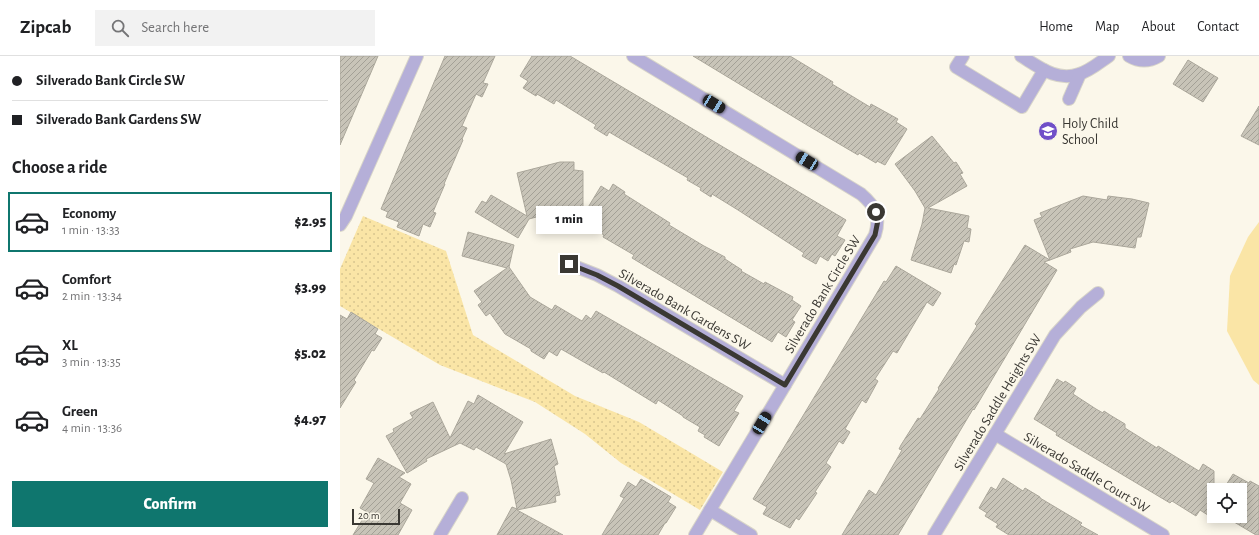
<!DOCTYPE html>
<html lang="en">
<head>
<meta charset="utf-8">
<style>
	:root { --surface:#fff; --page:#f2f2f2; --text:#202124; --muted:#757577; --line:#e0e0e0; --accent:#0f766e }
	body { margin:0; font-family:"Alegreya Sans",sans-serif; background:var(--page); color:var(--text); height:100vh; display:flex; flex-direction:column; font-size:15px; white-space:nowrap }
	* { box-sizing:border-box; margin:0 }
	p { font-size:13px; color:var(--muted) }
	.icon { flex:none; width:22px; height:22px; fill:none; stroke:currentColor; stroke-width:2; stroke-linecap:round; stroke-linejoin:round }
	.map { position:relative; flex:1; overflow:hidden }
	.panel { display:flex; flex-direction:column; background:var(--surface); width:340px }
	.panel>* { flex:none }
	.hud { display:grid; align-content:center; height:88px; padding:0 12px; background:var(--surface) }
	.controls { position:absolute; left:867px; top:427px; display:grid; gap:8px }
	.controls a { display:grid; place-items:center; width:40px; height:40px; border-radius:0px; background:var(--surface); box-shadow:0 2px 10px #0003; font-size:20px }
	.scale { position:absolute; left:12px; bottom:10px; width:48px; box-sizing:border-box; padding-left:4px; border:2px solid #3a3833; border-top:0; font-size:11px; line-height:14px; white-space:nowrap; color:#3a3833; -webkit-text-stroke:3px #fbf7ea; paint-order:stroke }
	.end { position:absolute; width:18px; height:18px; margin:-9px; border:5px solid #3a3833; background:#fff; box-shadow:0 0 0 2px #fff }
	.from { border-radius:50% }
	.bubble { position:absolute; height:28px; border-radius:0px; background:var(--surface); box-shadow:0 2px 10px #0003; font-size:13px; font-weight:800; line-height:28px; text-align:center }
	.car { position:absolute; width:12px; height:24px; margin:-12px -6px; border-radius:5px; box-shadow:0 0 3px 1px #0007; background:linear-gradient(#222 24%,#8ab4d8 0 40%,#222 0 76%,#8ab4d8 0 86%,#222 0) }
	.hud b { display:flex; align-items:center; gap:14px; height:38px; font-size:15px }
	.hud b+b { border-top:1px solid var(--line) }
	.hud i { width:10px; height:10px; background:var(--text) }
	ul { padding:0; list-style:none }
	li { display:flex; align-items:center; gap:12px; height:60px; margin:0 8px 6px; padding:0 4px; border:2px solid transparent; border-radius:0px }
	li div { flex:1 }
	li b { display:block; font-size:15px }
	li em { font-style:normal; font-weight:800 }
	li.selected { border-color:var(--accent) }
	li>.icon { width:36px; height:36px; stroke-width:1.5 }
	h2 { padding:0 12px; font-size:18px; line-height:48px }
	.button { display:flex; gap:8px; margin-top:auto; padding:8px 12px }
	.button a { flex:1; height:46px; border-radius:0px; background:var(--accent); color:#fff; font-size:16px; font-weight:800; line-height:46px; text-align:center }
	header { display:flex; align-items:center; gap:24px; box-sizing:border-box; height:56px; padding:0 20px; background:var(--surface); border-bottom:1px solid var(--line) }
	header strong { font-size:19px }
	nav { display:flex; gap:22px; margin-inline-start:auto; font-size:14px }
	.search { width:280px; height:36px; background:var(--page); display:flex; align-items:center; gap:10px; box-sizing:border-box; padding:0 14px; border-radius:0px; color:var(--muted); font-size:15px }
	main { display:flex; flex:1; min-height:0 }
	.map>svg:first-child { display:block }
	.grass { fill:#fae5a6 }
	.park { fill:url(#park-dots) }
	.building { fill:url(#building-hatch); stroke:#aba79b }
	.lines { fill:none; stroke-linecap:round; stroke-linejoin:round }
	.minor-casing { stroke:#d8d5c9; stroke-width:14 }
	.minor { stroke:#b5afd8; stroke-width:12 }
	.route { stroke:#3a3833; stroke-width:5 }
	.labels { text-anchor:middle; stroke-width:3; stroke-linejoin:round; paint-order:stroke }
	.poi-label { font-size:14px; fill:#3a3833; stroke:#fbf7ea; text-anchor:start }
	.street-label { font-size:14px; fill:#3a3833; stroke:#fbf7ea }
</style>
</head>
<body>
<header>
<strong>Zipcab</strong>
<div class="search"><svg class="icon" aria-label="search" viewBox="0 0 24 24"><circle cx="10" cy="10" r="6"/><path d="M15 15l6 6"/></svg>Search here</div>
<nav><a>Home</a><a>Map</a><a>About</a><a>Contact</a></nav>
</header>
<main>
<section class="panel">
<div class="hud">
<b><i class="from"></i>Silverado Bank Circle SW</b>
<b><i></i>Silverado Bank Gardens SW</b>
</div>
<h2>Choose a ride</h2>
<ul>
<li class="selected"><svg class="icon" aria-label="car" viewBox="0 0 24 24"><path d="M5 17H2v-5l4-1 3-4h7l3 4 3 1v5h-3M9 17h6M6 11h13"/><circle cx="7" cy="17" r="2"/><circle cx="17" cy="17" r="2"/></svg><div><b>Economy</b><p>1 min · 13:33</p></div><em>$2.95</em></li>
<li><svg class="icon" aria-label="car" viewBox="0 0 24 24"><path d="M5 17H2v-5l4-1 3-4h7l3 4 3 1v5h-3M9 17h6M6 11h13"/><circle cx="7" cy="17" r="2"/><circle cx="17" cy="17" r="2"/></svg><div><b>Comfort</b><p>2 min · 13:34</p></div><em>$3.99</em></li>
<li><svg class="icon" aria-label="car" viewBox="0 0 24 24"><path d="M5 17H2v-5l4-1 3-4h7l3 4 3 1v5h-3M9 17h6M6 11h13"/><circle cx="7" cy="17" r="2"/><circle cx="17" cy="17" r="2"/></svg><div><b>XL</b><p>3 min · 13:35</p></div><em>$5.02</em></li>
<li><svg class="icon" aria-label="car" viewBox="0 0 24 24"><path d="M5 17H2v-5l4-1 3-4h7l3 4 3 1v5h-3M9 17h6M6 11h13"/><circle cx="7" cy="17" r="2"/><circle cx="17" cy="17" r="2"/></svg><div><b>Green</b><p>4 min · 13:36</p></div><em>$4.97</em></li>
</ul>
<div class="button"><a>Confirm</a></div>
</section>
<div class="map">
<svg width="919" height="479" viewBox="0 0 919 479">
	<defs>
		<pattern id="park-dots" width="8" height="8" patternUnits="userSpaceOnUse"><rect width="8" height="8" fill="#fae5a6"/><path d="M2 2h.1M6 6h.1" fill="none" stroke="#d7c58f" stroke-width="1.8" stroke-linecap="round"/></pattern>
		<pattern id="building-hatch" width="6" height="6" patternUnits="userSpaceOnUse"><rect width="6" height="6" fill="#c8c4b8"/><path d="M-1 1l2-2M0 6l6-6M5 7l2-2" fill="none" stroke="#a3a096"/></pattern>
	</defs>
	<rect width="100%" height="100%" fill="#fbf7ea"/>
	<polygon class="grass" points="919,166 919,329 913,324 887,275 890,220 908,181"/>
	<polygon class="park" points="23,160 106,195 133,279 235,340 299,366 383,416 360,454 281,407 245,378 195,346 100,309 0,250 0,213"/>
	<g class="building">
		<polygon points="0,0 38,0 0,89"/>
		<polygon points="105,0 155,0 143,27 148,28 142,41 136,38 122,70 127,72 122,83 123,84 104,128 105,128 93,156 96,157 90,171 83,168 79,180 57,171 59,166 46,161 48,156 41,153"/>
		<polygon points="192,0 230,0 506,164 497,180 505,184 495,200 492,198 488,205 480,200 476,208 462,200 464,197 398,154 372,138 371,141 360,134 361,132 347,124 348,122 269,76 267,80 254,72 256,69 216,44 214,48 197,38 196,40 183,32 188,25 180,20"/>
		<polygon points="353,0 450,0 493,26 492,28 530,51 531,48 558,63 556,66 567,73 545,109 537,105 536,107 519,97 518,99 467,69"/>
		<polygon points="848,4 878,22 863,46 833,28"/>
		<polygon points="919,50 919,89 901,80"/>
		<polygon points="592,80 614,107 616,106 623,117 620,118 627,130 588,152 629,160 627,172 631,173 629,186 624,185 616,209 614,208 611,217 571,204 582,168 585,152 575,135 555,108"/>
		<polygon points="220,106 234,106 234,114 243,115 243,158 207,158 189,163 178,182 135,156 142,145 146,147 151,139 187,160 177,117"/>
		<polygon points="273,128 285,136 284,138 330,167 329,169 364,190 385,201 385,203 402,214 401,215 424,228 425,226 453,241 452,244 461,250 452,264 455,266 446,281 438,276 432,286 292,202 294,199 263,181 264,179 245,167 251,158 244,158 261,130 269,135"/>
		<polygon points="743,140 767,144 768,140 792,143 809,147 801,181 797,181 795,192 753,186 730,193 731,196 710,204 694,164 702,161 700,157"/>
		<polygon points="128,176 174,189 169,211 190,241 212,254 215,249 242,265 246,259 251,263 256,255 403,340 394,355 399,357 379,390 364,381 365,379 358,375 360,371 343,361 343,360 318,344 316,348 264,316 263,317 221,293 217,300 209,295 204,303 191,295 191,293 165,278 150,257 146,260 138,249 142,246 134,235 167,212 122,200"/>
		<polygon points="685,189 710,204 704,206 717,214 634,354 633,353 558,479 502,479 529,434 536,439 562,394 559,393 561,389 578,362 580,363 599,333 598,332 637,270 635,268"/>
		<polygon points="556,210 601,237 593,250 587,246 557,297 553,295 535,323 538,325 526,347 522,344 505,373 510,376 503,388 499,385 486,407 491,411 475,436 477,437 459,464 456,462 450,472 423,458 427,451 413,443 544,225 546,226"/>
		<polygon points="11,256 38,273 35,278 42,282 34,295 32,294 14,324 16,326 0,352 0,259 7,263"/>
		<polygon points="717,323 724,327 725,325 736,332 733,338 756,353 763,357 764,355 770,359 785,368 785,372 817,392 818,390 859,415 863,408 874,415 874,463 860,454 856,460 832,445 830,447 716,379 717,377 694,363"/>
		<polygon points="138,339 183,366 164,398 211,383 218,408 214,410 220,439 215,440 216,446 177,454 223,479 157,479 172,451 177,453 171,424 166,408 136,391 134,394 120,387 86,403 87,405 67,417 46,380 54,376 53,373 73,362 70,357 93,346 110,382 128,345 134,348"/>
		<polygon points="38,402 65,417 59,421 71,428 60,447 72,454 58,479 13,479 27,456 20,452 34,427 26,423"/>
		<polygon points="893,418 909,427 910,425 919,430 919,479 916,479 884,460 900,460 900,434 883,434"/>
		<polygon points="663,422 683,435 685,432 700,441 700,442 742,467 740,469 758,479 669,479 656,471 658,468 645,460 647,457 639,452 651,431 656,434"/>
		<polygon points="301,423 331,441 328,446 336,451 326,467 325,467 318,479 262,479 284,442 280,440 288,426 296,431"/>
	</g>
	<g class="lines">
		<g class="minor-casing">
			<g id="minor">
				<path d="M293 0 521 138C535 150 541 160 535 179L355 479"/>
				<polyline points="623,0 616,11 682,51 704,14"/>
				<path d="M681 0C699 11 717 26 739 18 750 15 760 6 769 0"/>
				<path d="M789 0C799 6 809 6 819 0"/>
				<polyline points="729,43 740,18"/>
				<polyline points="0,169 6,160 77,0"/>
				<polyline points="229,208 257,219 278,230 445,329"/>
				<polyline points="655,378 823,479"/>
				<polyline points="370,454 411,479"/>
				<polyline points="100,479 122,442"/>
				<polyline points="594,479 715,279 741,251 758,237"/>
			</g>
		</g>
		<use href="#minor" class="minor"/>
	</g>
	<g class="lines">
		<polyline class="route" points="229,208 257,219 278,230 445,329 535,179 538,164 536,156"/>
	</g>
	<defs>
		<g id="school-disc" transform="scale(1)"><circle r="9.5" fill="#704fc8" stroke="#fbf7ea"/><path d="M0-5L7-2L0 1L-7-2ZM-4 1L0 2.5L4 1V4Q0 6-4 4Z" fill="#fff"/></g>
	</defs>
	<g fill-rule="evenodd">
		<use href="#school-disc" x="708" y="75"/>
	</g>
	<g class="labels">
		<g class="poi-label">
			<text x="722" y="72">Holy Child<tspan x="722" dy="16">School</tspan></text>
		</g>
		<g class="street-label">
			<text transform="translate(482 238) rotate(-59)" y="5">Silverado Bank Circle SW</text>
			<text transform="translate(345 253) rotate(30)" y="5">Silverado Bank Gardens SW</text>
			<text transform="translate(657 346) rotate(-59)" y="5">Silverado Saddle Heights SW</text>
			<text transform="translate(747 416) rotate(31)" y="5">Silverado Saddle Court SW</text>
		</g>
	</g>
</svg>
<div class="controls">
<a><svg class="icon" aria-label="locate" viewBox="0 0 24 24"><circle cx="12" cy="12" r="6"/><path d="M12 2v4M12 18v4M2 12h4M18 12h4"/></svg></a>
</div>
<div class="scale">20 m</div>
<i class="end from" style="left:536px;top:156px"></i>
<i class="end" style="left:229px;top:208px"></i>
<div class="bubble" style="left:196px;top:150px;width:66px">1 min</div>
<i class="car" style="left:374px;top:48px;rotate:121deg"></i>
<i class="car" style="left:467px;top:105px;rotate:301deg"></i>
<i class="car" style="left:422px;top:367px;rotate:31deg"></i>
</div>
</main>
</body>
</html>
